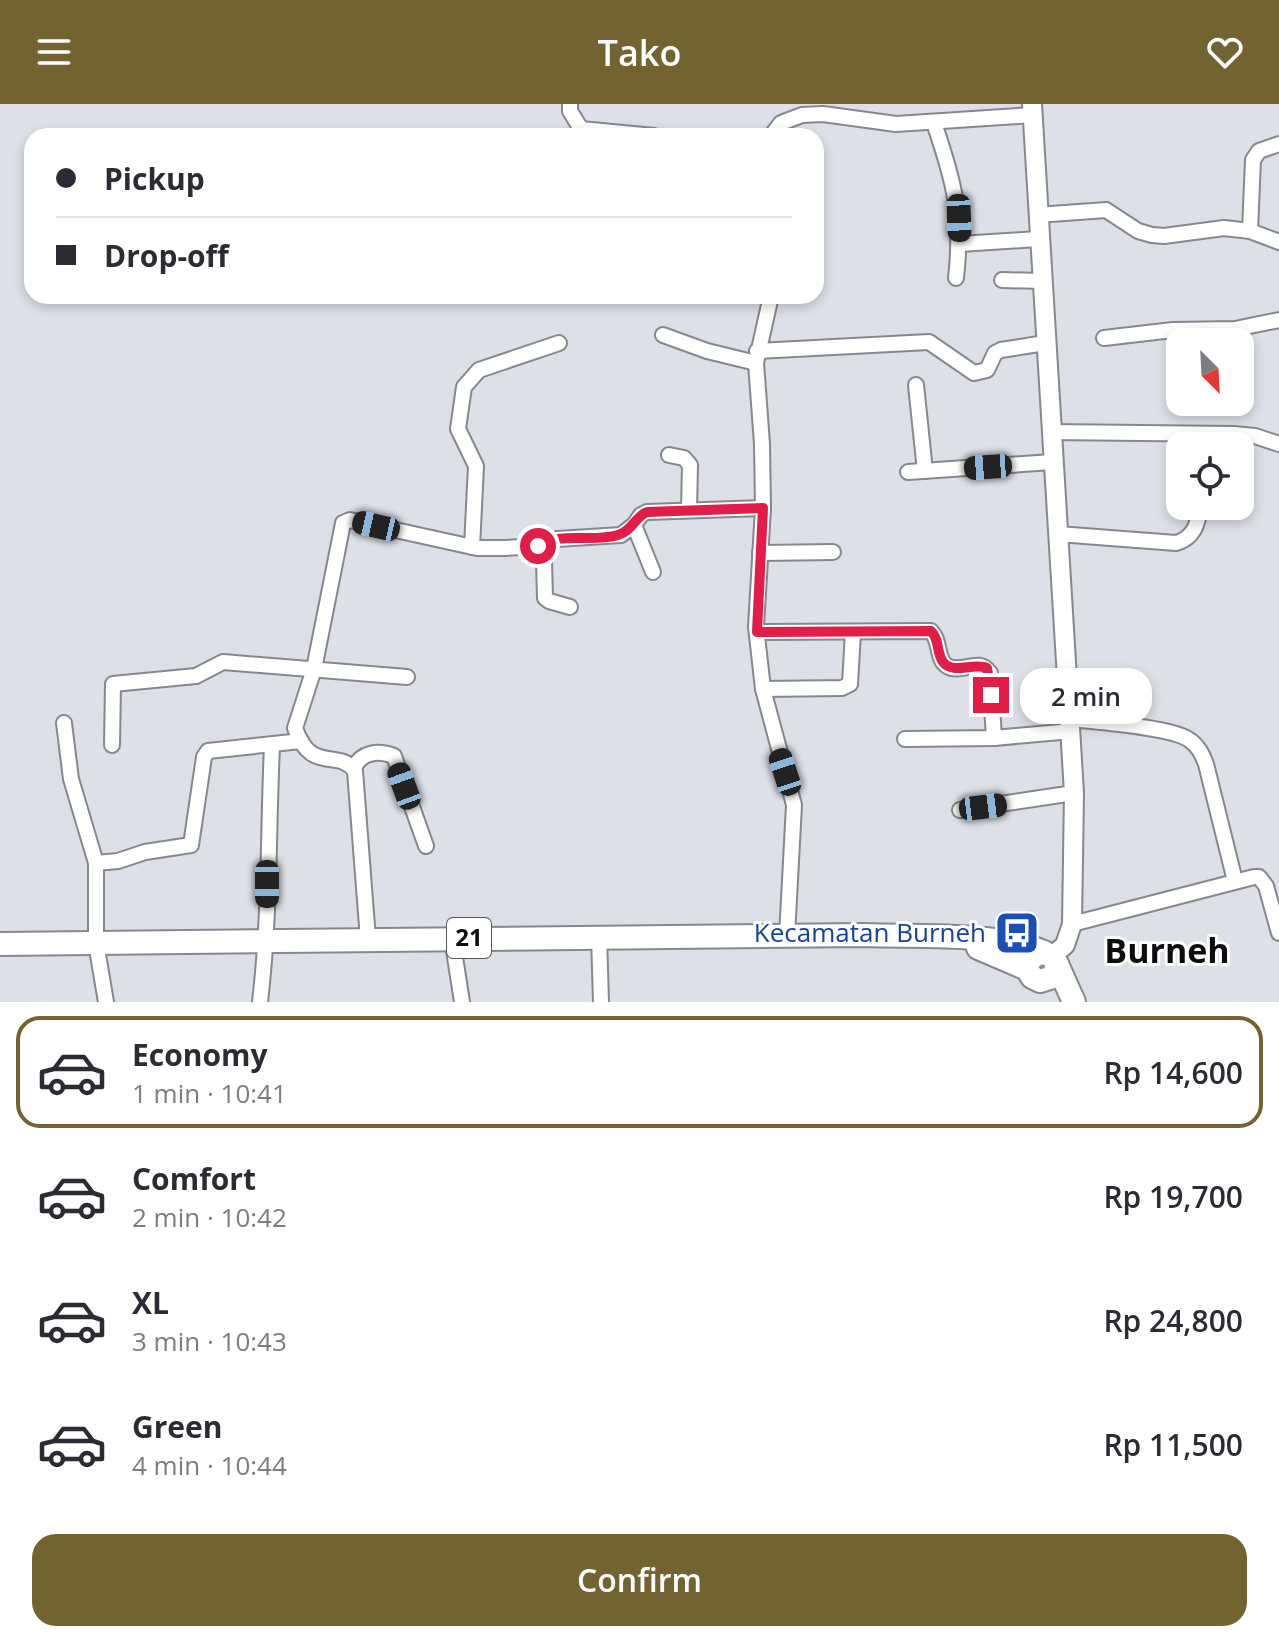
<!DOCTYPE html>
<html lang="en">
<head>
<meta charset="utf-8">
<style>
	:root { --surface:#fff; --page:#f7f7f7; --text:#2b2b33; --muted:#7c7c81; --line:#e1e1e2; --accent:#736330 }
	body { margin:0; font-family:"Open Sans",sans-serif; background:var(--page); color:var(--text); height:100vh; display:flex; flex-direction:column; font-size:30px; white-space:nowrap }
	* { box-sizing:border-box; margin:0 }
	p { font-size:26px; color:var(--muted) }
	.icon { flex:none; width:44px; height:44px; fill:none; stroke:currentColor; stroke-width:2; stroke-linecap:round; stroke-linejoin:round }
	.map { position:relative; height:898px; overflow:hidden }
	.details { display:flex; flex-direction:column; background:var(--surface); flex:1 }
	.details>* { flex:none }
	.guide { position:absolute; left:24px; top:24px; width:800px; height:176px; border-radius:24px; box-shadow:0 4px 12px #0003; display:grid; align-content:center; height:176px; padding:0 32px; background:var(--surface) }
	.needle { width:52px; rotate:156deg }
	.tools { position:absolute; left:1166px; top:224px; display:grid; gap:16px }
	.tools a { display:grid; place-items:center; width:88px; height:88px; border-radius:16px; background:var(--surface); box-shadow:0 4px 12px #0003; font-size:40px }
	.end { position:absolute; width:36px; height:36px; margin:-18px; border:10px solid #e11d48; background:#fff; box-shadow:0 0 0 4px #fff }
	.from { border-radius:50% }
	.bubble { position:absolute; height:56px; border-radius:24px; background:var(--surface); box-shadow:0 4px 12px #0003; font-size:26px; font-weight:600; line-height:56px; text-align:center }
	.car { position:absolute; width:24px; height:48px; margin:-24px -12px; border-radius:10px; box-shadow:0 0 6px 2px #0007; background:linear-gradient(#222 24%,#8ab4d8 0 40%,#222 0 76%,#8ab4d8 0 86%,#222 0) }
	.guide b { display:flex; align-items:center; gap:28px; height:76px; font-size:30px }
	.guide b+b { border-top:2px solid var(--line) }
	.guide i { width:20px; height:20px; background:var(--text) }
	ul { padding:14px 0 0; list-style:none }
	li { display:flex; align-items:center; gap:24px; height:112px; margin:0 16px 12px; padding:0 16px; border:4px solid transparent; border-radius:24px }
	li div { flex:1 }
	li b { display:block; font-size:30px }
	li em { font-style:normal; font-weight:600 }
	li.active { border-color:var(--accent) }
	li>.icon { width:72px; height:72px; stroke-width:1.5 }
	.action { display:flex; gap:16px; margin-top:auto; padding:16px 32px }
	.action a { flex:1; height:92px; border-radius:24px; background:var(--accent); color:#fff; font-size:32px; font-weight:600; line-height:92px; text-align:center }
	header { display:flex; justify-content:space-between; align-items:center; height:104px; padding:0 32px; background:var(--accent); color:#fff; font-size:36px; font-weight:600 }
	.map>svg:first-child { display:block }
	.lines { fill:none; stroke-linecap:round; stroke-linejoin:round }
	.minor-casing { stroke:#86888f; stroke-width:18 }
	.major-casing { stroke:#86888f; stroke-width:22 }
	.highway-casing { stroke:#86888f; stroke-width:26 }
	.minor { stroke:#fff; stroke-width:14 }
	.major { stroke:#fff; stroke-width:18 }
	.highway { stroke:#fff; stroke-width:22 }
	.route { stroke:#e11d48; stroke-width:10 }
	.labels { text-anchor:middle; stroke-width:6; stroke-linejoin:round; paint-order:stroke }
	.shield { fill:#fff; stroke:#555657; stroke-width:2 }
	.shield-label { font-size:24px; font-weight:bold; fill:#0c0d0f }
	.transit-label { font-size:26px; fill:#164399; stroke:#fff; text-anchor:end }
	.district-label { font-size:34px; font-weight:bold; fill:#0c0d0f; stroke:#fff }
</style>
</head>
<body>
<header><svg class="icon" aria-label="menu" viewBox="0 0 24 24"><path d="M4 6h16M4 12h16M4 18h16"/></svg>Tako<svg class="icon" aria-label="heart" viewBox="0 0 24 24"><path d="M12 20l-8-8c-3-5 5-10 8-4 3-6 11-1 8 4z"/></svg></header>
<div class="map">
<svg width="1279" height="898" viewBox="0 0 1279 898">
	<rect width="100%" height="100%" fill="#dde0e7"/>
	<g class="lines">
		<g class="minor-casing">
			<g id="minor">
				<polyline points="570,0 570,7 581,25 654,32"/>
				<path d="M934 19C954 77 963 111 956 174"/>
				<polyline points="771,32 781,19 802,11 823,10 896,20 1033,11"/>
				<polyline points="1037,111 1106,106 1138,127 1152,131 1164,132 1224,124 1250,127 1279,138"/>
				<polyline points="1250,127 1253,56 1259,47 1279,40"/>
				<polyline points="960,140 1038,135"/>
				<polyline points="1002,176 1041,177"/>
				<polyline points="771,192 756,259 762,340 763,404 756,523 763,585 794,701 787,832"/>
				<polyline points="663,231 707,247 756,259"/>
				<polyline points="1104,234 1173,226 1235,225 1279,216"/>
				<polyline points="757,247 929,238 974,269 987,266 995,249 1001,246 1045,239"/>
				<polyline points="916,281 925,367"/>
				<polyline points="1050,328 1234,330 1255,332 1279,340"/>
				<polyline points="669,351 684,354 690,361 689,406"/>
				<polyline points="908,368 1052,358"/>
				<polyline points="634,421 653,468"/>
				<path d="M1058 430 1176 439C1194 434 1198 420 1200 402"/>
				<polyline points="538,442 544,457 545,494 549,497 570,503"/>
				<polyline points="472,443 476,362 458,325 464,283 479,266 559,239"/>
				<polyline points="760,449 833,448"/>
				<path d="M757 528 931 527C941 537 936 555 947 562 962 571 978 552 990 569L994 634"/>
				<polyline points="763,585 842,584 850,580 853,528"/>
				<path d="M1071 615C1096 618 1169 623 1188 635 1198 641 1202 650 1206 660L1235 777"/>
				<polyline points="64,619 71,675 96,759 96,839 106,898"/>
				<polyline points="905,635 994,634 1072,627"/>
				<polyline points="112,641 113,580 196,572 223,558 407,573"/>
				<path d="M354 664C361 648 378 646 394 652L426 742"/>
				<polyline points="960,706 1074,689"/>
				<polyline points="96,759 118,757 145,748 191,741 204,653 208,647 301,637"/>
				<polyline points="1072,820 1254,773 1259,773 1266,782 1279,829"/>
				<polyline points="599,832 601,898"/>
				<polyline points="452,834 462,898"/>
				<path d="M368 835 355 667C339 644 311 671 295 624L314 565 343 419 350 416 477 444H505L538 442 557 435 621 431 634 421 641 411 647 408 763 404"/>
				<path d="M260 898C270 813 268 728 272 642"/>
			</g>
		</g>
		<g class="major-casing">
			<polyline id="major" points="1032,0 1074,689 1072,820 1065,841 1052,852"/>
		</g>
		<g class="highway-casing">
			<g id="highway">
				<path d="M0 840 865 831C919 833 995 828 1044 848"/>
				<polyline points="978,844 1027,865 1032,873 1040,877 1053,873 1057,860 1052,852 1040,848 1029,856 1027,865"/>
				<polyline points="1057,860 1074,898"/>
			</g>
		</g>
		<use href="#minor" class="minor"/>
		<use href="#major" class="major"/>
		<use href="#highway" class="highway"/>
	</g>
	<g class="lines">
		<path class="route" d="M538 442C562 427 592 439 618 431 632 427 635 413 647 408L763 404 757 528 931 527C940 536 936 548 943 558 953 571 974 558 987 564L991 591"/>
	</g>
	<defs>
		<g id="bus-square" transform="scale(2.3)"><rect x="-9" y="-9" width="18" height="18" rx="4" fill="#1a4fb4" stroke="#fff"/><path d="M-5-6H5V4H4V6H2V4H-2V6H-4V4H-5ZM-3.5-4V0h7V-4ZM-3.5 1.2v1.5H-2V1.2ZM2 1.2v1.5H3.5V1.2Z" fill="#fff"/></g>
	</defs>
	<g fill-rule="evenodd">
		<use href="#bus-square" x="1017" y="829"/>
	</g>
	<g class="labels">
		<rect class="shield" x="447" y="814" width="44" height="40" rx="6"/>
		<g class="shield-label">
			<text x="469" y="842">21</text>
		</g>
		<g class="transit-label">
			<text x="986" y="838">Kecamatan Burneh</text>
		</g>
		<g class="district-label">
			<text x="1167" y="859">Burneh</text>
		</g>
	</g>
</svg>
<div class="tools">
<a><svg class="needle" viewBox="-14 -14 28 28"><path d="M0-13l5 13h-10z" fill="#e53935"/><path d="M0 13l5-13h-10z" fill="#7c7c81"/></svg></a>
<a><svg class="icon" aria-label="locate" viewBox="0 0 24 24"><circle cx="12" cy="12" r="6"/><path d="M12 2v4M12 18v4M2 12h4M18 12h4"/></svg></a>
</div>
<i class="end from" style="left:538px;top:442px"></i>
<i class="end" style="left:991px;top:591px"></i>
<div class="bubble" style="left:1020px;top:564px;width:132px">2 min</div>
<i class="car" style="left:959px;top:114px;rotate:178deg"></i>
<i class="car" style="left:988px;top:363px;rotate:266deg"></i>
<i class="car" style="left:376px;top:422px;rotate:283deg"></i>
<i class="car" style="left:785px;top:668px;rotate:342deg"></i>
<i class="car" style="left:404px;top:682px;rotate:340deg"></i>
<i class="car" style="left:983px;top:703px;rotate:83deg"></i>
<i class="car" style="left:267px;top:780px;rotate:180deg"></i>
<div class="guide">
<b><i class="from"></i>Pickup</b>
<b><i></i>Drop-off</b>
</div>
</div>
<section class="details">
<ul>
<li class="active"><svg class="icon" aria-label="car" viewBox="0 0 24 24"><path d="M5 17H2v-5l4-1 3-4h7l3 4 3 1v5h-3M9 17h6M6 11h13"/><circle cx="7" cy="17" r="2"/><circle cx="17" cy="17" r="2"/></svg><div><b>Economy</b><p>1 min · 10:41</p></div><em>Rp 14,600</em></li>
<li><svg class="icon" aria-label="car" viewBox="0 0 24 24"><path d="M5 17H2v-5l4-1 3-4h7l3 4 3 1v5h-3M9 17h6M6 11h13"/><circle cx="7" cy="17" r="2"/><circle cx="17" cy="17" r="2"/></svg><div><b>Comfort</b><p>2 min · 10:42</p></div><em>Rp 19,700</em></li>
<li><svg class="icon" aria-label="car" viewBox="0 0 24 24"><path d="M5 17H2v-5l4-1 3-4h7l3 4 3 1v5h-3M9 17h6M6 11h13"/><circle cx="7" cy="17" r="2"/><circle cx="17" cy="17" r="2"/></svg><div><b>XL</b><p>3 min · 10:43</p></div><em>Rp 24,800</em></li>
<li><svg class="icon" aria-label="car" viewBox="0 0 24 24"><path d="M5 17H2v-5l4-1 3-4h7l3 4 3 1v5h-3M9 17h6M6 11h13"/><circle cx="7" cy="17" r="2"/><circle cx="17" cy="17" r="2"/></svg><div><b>Green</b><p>4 min · 10:44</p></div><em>Rp 11,500</em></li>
</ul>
<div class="action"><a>Confirm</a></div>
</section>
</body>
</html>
